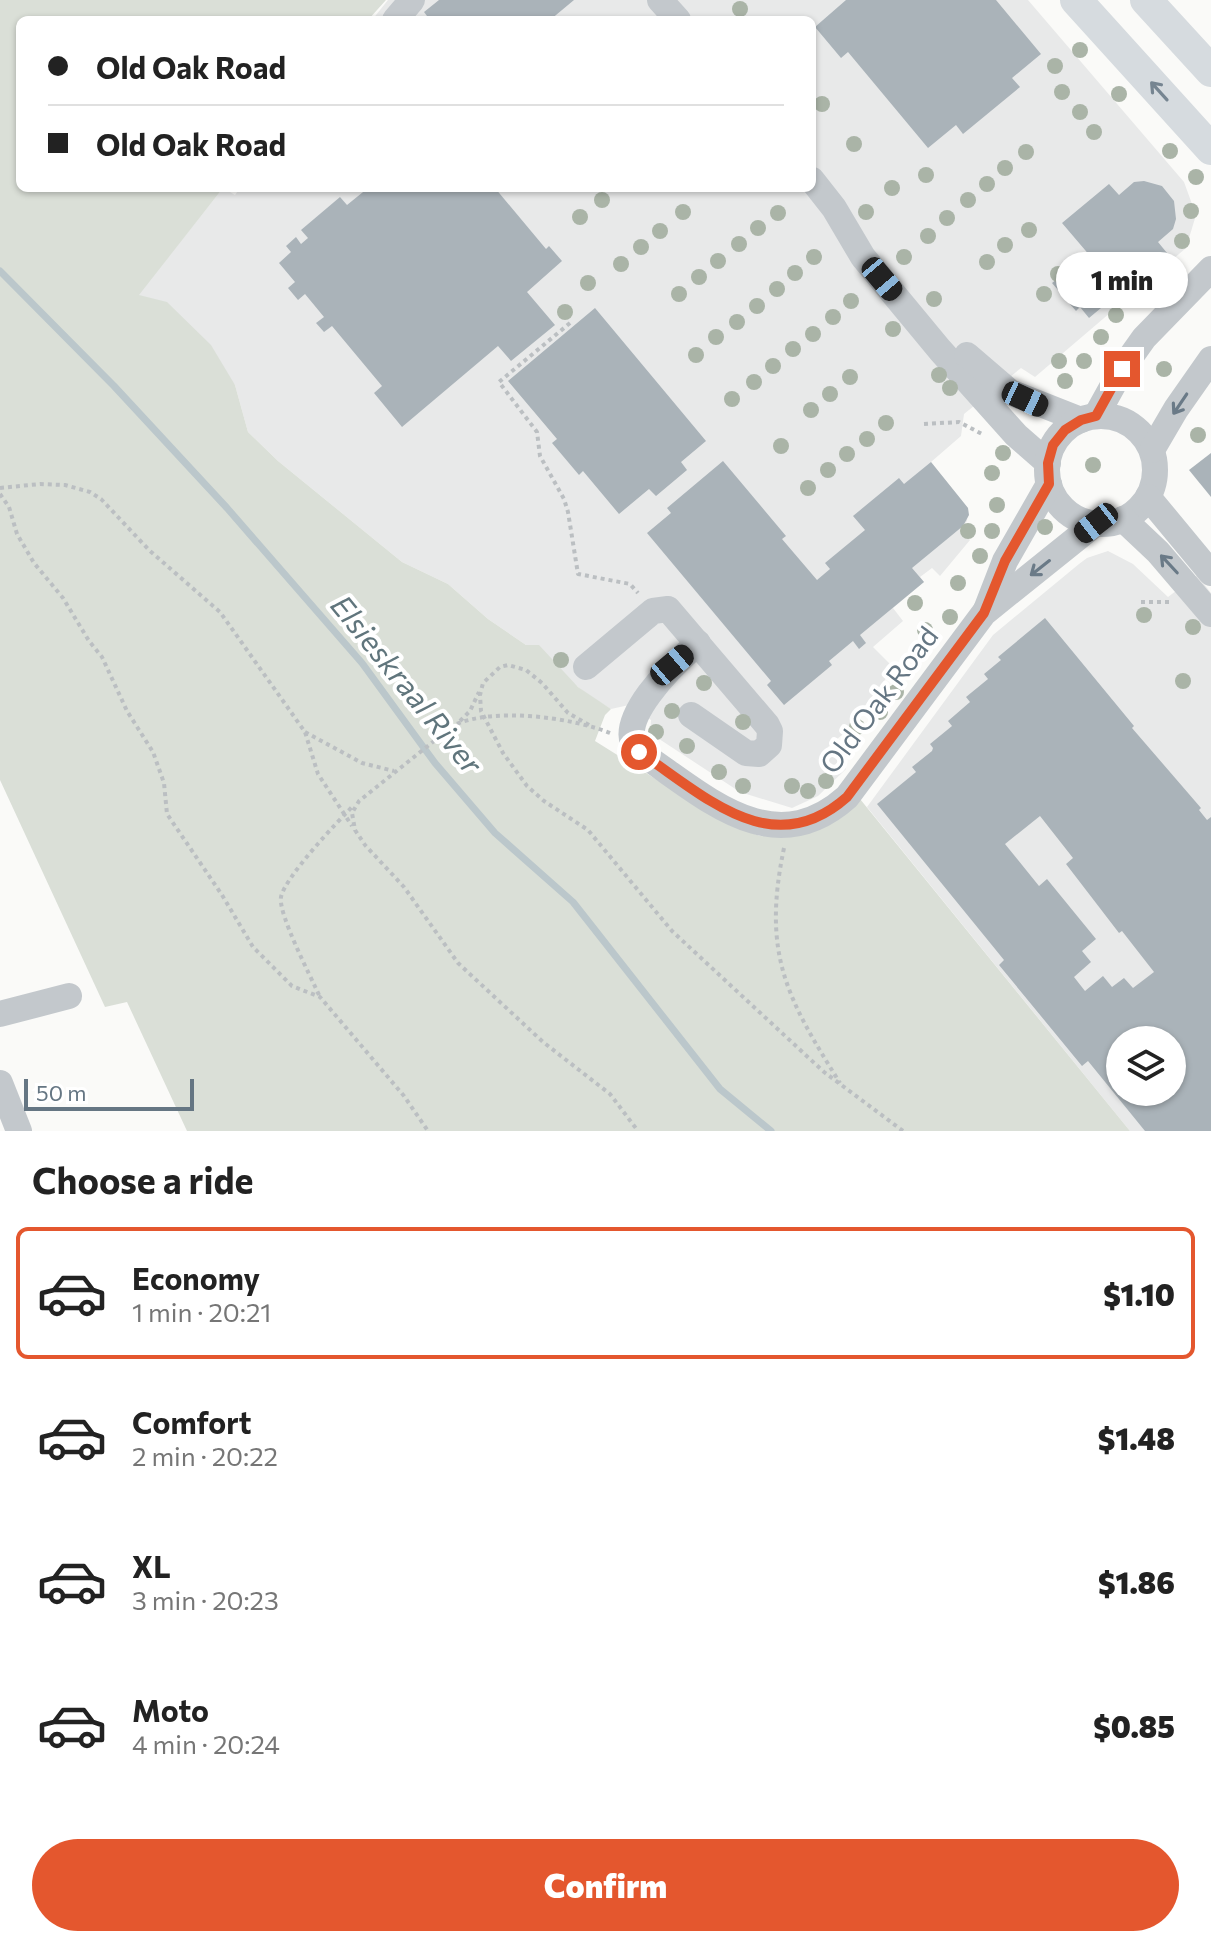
<!DOCTYPE html>
<html lang="en">
<head>
<meta charset="utf-8">
<style>
	:root { --surface:#fff; --page:#f2f2f2; --text:#222; --muted:#767676; --line:#e0e0e0; --accent:#e4572e }
	body { margin:0; font-family:Commissioner,sans-serif; background:var(--page); color:var(--text); height:100vh; display:flex; flex-direction:column; font-size:30px; white-space:nowrap }
	* { box-sizing:border-box; margin:0 }
	p { font-size:26px; color:var(--muted) }
	.icon { flex:none; width:44px; height:44px; fill:none; stroke:currentColor; stroke-width:2; stroke-linecap:round; stroke-linejoin:round }
	.map { position:relative; height:1131px; overflow:hidden }
	.side { display:flex; flex-direction:column; background:var(--surface); flex:1 }
	.side>* { flex:none }
	.top-card { position:absolute; left:16px; top:16px; width:800px; height:176px; border-radius:12px; box-shadow:0 2px 6px #0004; display:grid; align-content:center; height:176px; padding:0 32px; background:var(--surface) }
	.fabs { position:absolute; left:1106px; top:1026px; display:grid; gap:16px }
	.fabs a { display:grid; place-items:center; width:80px; height:80px; border-radius:50%; background:var(--surface); box-shadow:0 2px 6px #0004; font-size:40px }
	.scale { position:absolute; left:24px; bottom:20px; width:170px; box-sizing:border-box; padding-left:8px; border:4px solid #657683; border-top:0; font-size:22px; line-height:28px; white-space:nowrap; color:#657683; -webkit-text-stroke:6px #fff; paint-order:stroke }
	.end { position:absolute; width:36px; height:36px; margin:-18px; border:10px solid #e4572e; background:#fff; box-shadow:0 0 0 4px #fff }
	.from { border-radius:50% }
	.bubble { position:absolute; height:56px; border-radius:28px; background:var(--surface); box-shadow:0 2px 6px #0004; font-size:26px; font-weight:800; line-height:56px; text-align:center }
	.car { position:absolute; width:24px; height:48px; margin:-24px -12px; border-radius:10px; box-shadow:0 0 6px 2px #0007; background:linear-gradient(#222 24%,#8ab4d8 0 40%,#222 0 76%,#8ab4d8 0 86%,#222 0) }
	.top-card b { display:flex; align-items:center; gap:28px; height:76px; font-size:30px }
	.top-card b+b { border-top:2px solid var(--line) }
	.top-card i { width:20px; height:20px; background:var(--text) }
	ul { padding:0; list-style:none }
	li { display:flex; align-items:center; gap:24px; height:132px; margin:0 16px 12px; padding:0 16px; border:4px solid transparent; border-radius:12px }
	li div { flex:1 }
	li b { display:block; font-size:30px }
	li em { font-style:normal; font-weight:800 }
	li.active { border-color:var(--accent) }
	li>.icon { width:72px; height:72px; stroke-width:1.5 }
	h2 { padding:0 32px; font-size:36px; line-height:96px }
	.primary-button { display:flex; gap:16px; margin-top:auto; padding:16px 32px }
	.primary-button a { flex:1; height:92px; border-radius:48px; background:var(--accent); color:#fff; font-size:32px; font-weight:800; line-height:92px; text-align:center }
	.map>svg:first-child { display:block }
	.built { fill:#e8e9e9; fill-rule:evenodd }
	.green { fill:#dadfd7 }
	.lines { fill:none; stroke-linecap:round; stroke-linejoin:round }
	.stream { stroke:#bbc7cb; stroke-width:7 }
	.building { fill:#aab3b9; fill-rule:evenodd }
	.path { stroke:#bbbfc2; stroke-width:4; stroke-dasharray:4 4; stroke-linecap:butt }
	.minor { stroke:#c3c8cc; stroke-width:26 }
	.major { stroke:#d6dbdf; stroke-width:32 }
	.tree { fill:#aab4a7 }
	.oneway { stroke:#768591 }
	.oneway2 { stroke:#6a7a87 }
	.route { stroke:#e4572e; stroke-width:10 }
	.labels { text-anchor:middle; stroke-width:8; stroke-linejoin:round; paint-order:stroke }
	.street-label { font-size:28px; fill:#657683; stroke:#fff }
	.water-label { font-size:30px; font-style:italic; fill:#60757c; stroke:#fff }
</style>
</head>
<body>
<div class="map">
<svg width="1211" height="1131" viewBox="0 0 1211 1131">
	<rect width="100%" height="100%" fill="#fafaf8"/>
	<g class="built">
		<polygon points="388,0 1028,0 1184,182 1196,215 1186,248 1035,377 1021,368 964,414 961,436 931,462 968,508 967,521 960,529 970,540 940,576 932,568 920,577 924,582 893,608 903,621 873,647 894,668 843,734 828,747 846,769 818,796 792,808 740,792 650,733 651,720 629,705 611,709 588,695 526,645 488,619 448,584 402,562 278,461 248,432 235,385 138,295 223,188 235,195 240,188 812,188 812,20 372,20"/>
		<path d="M1108 551 1133 564 1168 597 1197 575 1211 593V1131H1130L867 807 993 635 1079 564 1087 558ZM1120 1040H1172V1092H1120Z"/>
	</g>
	<polygon class="green" points="0,0 386,0 368,20 20,20 20,188 223,188 139,295 167,302 211,345 235,385 248,432 278,461 402,562 448,584 488,619 526,645 539,645 578,687 611,709 605,715 595,741 729,825 760,836 791,837 817,830 860,799 1130,1131 187,1131 127,1002 105,1007 0,780"/>
	<g class="lines">
		<polyline class="stream" points="0,271 114,386 227,508 362,663 435,763 495,833 573,902 720,1089 771,1131"/>
	</g>
	<g class="building">
		<polygon points="439,0 574,0 550,20 423,20 427,16 424,12"/>
		<polygon points="846,0 996,0 1041,54 1012,78 1020,87 963,134 956,125 928,148 848,52 841,58 815,27"/>
		<polygon points="1144,181 1162,186 1174,201 1176,219 1173,229 1158,242 1167,253 1089,318 1080,307 1076,311 1052,283 1073,266 1076,269 1091,257 1062,223 1109,184 1119,195 1134,182"/>
		<polygon points="368,188 495,188 546,249 549,246 562,261 527,292 555,325 511,361 498,346 402,427 374,393 382,386 332,326 324,332 316,323 324,317 305,294 298,300 288,288 295,282 279,263 291,252 286,246 296,237 301,244 308,238 301,230 340,197 347,205"/>
		<polygon points="595,308 706,441 681,462 687,470 656,496 649,489 619,514 583,471 579,475 552,443 557,439 508,381"/>
		<polygon points="1211,453 1211,497 1189,470"/>
		<polygon points="723,461 786,536 782,539 817,580 830,569 825,563 865,530 853,516 899,478 904,484 931,462 968,508 969,515 963,526 912,568 924,582 860,635 866,643 859,649 853,641 829,661 832,665 784,705 767,685 771,681 647,533 671,513 667,508"/>
		<path d="M1045 618 1134 726 1132 728 1201 808 1199 810 1207 820 1211 817V1131H1145L1088 1061 1082 1066 999 965 1004 960 877 804 916 772 912 767 932 751 933 748 930 744 952 726 948 721 970 702 966 697 988 679 984 674 1001 660 998 657ZM1040 816 1073 858 1066 864 1119 933 1122 931 1154 972 1133 988 1124 978 1112 987 1103 976 1085 991 1074 977 1091 962 1082 951 1096 939 1047 879 1039 886 1005 844ZM1120 1040H1172V1092H1120Z"/>
	</g>
	<g class="lines">
		<g class="path">
			<polyline points="570,323 499,382 537,432 540,456 564,499 568,512 578,574 630,584 638,593"/>
			<polyline points="924,424 959,422 982,434"/>
			<polyline points="0,488 40,484 65,485 90,492 101,499 150,551 220,612 305,732 318,774 352,826"/>
			<polyline points="0,494 9,507 17,534 34,563 63,598 89,641 102,657 127,711 153,752 164,783 167,814 222,895 253,947 292,986 320,997 404,1096 428,1131"/>
			<polyline points="1141,602 1170,602"/>
			<polyline points="460,721 470,711 479,692"/>
			<polyline points="589,725 568,713 542,683 526,670 508,665 500,667 483,683 480,695 481,711 503,753 527,786 544,801 588,830 672,931 824,1072 903,1131"/>
			<polyline points="305,732 362,763 394,771"/>
			<path d="M610 733C570 717 494 707 454 725L359 801 352 813 355 830 365 845 404 887 458 963 543 1042 610 1094 638 1131"/>
			<path d="M784 848C762 953 786 997 840 1083"/>
			<path d="M319 995C311 977 278 914 281 897 285 877 338 821 354 805"/>
		</g>
		<g class="minor">
			<polyline points="660,0 678,20"/>
			<polyline points="395,20 412,0"/>
			<polyline points="812,180 834,208 863,257 940,350 1016,435 1048,463"/>
			<polyline points="967,355 1010,392 1081,420"/>
			<polyline points="1096,416 1122,369 1144,338 1211,269"/>
			<circle cx="1101" cy="470" r="54"/>
			<polyline points="1152,450 1176,409 1211,359"/>
			<polyline points="1148,497 1211,573"/>
			<polyline points="1123,519 1158,552 1211,614"/>
			<polyline points="986,610 1005,561 1049,484"/>
			<path d="M698 643C676 662 610 723 639 752 704 795 772 864 847 797L984 613 1096 523"/>
			<polyline points="586,667 653,611 668,609 767,725 770,731 769,745 759,754 746,753 691,715"/>
			<polyline points="0,1014 69,996"/>
			<polyline points="0,1083 19,1131"/>
		</g>
		<g class="major">
			<polyline points="1076,0 1211,149"/>
			<polyline points="1146,0 1211,71"/>
		</g>
	</g>
	<g class="tree">
		<circle cx="740" cy="9" r="8"/>
		<circle cx="1080" cy="50" r="8"/>
		<circle cx="1055" cy="66" r="8"/>
		<circle cx="1062" cy="92" r="8"/>
		<circle cx="1119" cy="94" r="8"/>
		<circle cx="822" cy="104" r="8"/>
		<circle cx="1080" cy="112" r="8"/>
		<circle cx="1094" cy="132" r="8"/>
		<circle cx="854" cy="144" r="8"/>
		<circle cx="1170" cy="151" r="8"/>
		<circle cx="1026" cy="152" r="8"/>
		<circle cx="1005" cy="168" r="8"/>
		<circle cx="926" cy="175" r="8"/>
		<circle cx="1196" cy="177" r="8"/>
		<circle cx="987" cy="184" r="8"/>
		<circle cx="892" cy="188" r="8"/>
		<circle cx="602" cy="200" r="8"/>
		<circle cx="968" cy="200" r="8"/>
		<circle cx="1191" cy="211" r="8"/>
		<circle cx="683" cy="212" r="8"/>
		<circle cx="866" cy="212" r="8"/>
		<circle cx="778" cy="213" r="8"/>
		<circle cx="580" cy="217" r="8"/>
		<circle cx="947" cy="218" r="8"/>
		<circle cx="758" cy="228" r="8"/>
		<circle cx="1029" cy="230" r="8"/>
		<circle cx="660" cy="231" r="8"/>
		<circle cx="928" cy="236" r="8"/>
		<circle cx="1182" cy="241" r="8"/>
		<circle cx="739" cy="244" r="8"/>
		<circle cx="1005" cy="245" r="8"/>
		<circle cx="641" cy="247" r="8"/>
		<circle cx="814" cy="257" r="8"/>
		<circle cx="904" cy="257" r="8"/>
		<circle cx="718" cy="261" r="8"/>
		<circle cx="987" cy="262" r="8"/>
		<circle cx="621" cy="264" r="8"/>
		<circle cx="795" cy="273" r="8"/>
		<circle cx="1157" cy="273" r="8"/>
		<circle cx="1058" cy="274" r="8"/>
		<circle cx="699" cy="277" r="8"/>
		<circle cx="588" cy="283" r="8"/>
		<circle cx="777" cy="289" r="8"/>
		<circle cx="1133" cy="293" r="8"/>
		<circle cx="679" cy="294" r="8"/>
		<circle cx="1044" cy="294" r="8"/>
		<circle cx="934" cy="299" r="8"/>
		<circle cx="851" cy="301" r="8"/>
		<circle cx="757" cy="306" r="8"/>
		<circle cx="565" cy="312" r="8"/>
		<circle cx="1116" cy="315" r="8"/>
		<circle cx="833" cy="317" r="8"/>
		<circle cx="737" cy="322" r="8"/>
		<circle cx="893" cy="329" r="8"/>
		<circle cx="813" cy="334" r="8"/>
		<circle cx="716" cy="337" r="8"/>
		<circle cx="1101" cy="337" r="8"/>
		<circle cx="793" cy="349" r="8"/>
		<circle cx="696" cy="355" r="8"/>
		<circle cx="1059" cy="361" r="8"/>
		<circle cx="1084" cy="361" r="8"/>
		<circle cx="773" cy="366" r="8"/>
		<circle cx="1164" cy="369" r="8"/>
		<circle cx="939" cy="375" r="8"/>
		<circle cx="850" cy="377" r="8"/>
		<circle cx="1065" cy="381" r="8"/>
		<circle cx="754" cy="382" r="8"/>
		<circle cx="950" cy="388" r="8"/>
		<circle cx="830" cy="394" r="8"/>
		<circle cx="732" cy="399" r="8"/>
		<circle cx="811" cy="410" r="8"/>
		<circle cx="886" cy="423" r="8"/>
		<circle cx="1198" cy="435" r="8"/>
		<circle cx="867" cy="439" r="8"/>
		<circle cx="781" cy="446" r="8"/>
		<circle cx="1003" cy="453" r="8"/>
		<circle cx="847" cy="454" r="8"/>
		<circle cx="1093" cy="465" r="8"/>
		<circle cx="828" cy="470" r="8"/>
		<circle cx="992" cy="473" r="8"/>
		<circle cx="808" cy="488" r="8"/>
		<circle cx="997" cy="505" r="8"/>
		<circle cx="1045" cy="527" r="8"/>
		<circle cx="968" cy="531" r="8"/>
		<circle cx="992" cy="531" r="8"/>
		<circle cx="980" cy="556" r="8"/>
		<circle cx="958" cy="583" r="8"/>
		<circle cx="915" cy="603" r="8"/>
		<circle cx="1144" cy="615" r="8"/>
		<circle cx="950" cy="617" r="8"/>
		<circle cx="1193" cy="627" r="8"/>
		<circle cx="925" cy="630" r="8"/>
		<circle cx="561" cy="660" r="8"/>
		<circle cx="1183" cy="681" r="8"/>
		<circle cx="704" cy="683" r="8"/>
		<circle cx="896" cy="692" r="8"/>
		<circle cx="672" cy="711" r="8"/>
		<circle cx="880" cy="712" r="8"/>
		<circle cx="743" cy="722" r="8"/>
		<circle cx="857" cy="727" r="8"/>
		<circle cx="656" cy="732" r="8"/>
		<circle cx="687" cy="746" r="8"/>
		<circle cx="719" cy="772" r="8"/>
		<circle cx="826" cy="781" r="8"/>
		<circle cx="743" cy="786" r="8"/>
		<circle cx="792" cy="786" r="8"/>
		<circle cx="808" cy="791" r="8"/>
	</g>
	<defs><path id="oneway-shaft" d="M-6 0H5M1.5-3L5.5 0L1.5 3" fill="none" stroke-width="1.6" stroke-linecap="round" stroke-linejoin="round" transform="scale(2)"/></defs>
	<use class="oneway" href="#oneway-shaft" transform="translate(1159 91) rotate(-132)"/>
	<g class="oneway2">
		<use href="#oneway-shaft" transform="translate(1180 404) rotate(124)"/>
		<use href="#oneway-shaft" transform="translate(1169 564) rotate(-133)"/>
		<use href="#oneway-shaft" transform="translate(1040 568) rotate(142)"/>
	</g>
	<g class="lines">
		<path class="route" d="M639 752C704 795 772 864 847 797L984 613 1005 561 1049 484 1048 463 1053 445 1065 430 1081 420 1096 416 1122 369"/>
	</g>
	<g class="labels">
		<g class="street-label">
			<text transform="translate(879 700) rotate(-53)" y="10">Old Oak Road</text>
		</g>
		<g class="water-label">
			<text transform="translate(406 685) rotate(51)" y="10">Elsieskraal River</text>
		</g>
	</g>
</svg>
<div class="fabs">
<a><svg class="icon" aria-label="layers" viewBox="0 0 24 24"><path d="M12 4l9 5-9 5-9-5zM3 14l9 5 9-5"/></svg></a>
</div>
<div class="scale">50 m</div>
<i class="end from" style="left:639px;top:752px"></i>
<i class="end" style="left:1122px;top:369px"></i>
<div class="bubble" style="left:1056px;top:252px;width:132px">1 min</div>
<i class="car" style="left:882px;top:279px;rotate:140deg"></i>
<i class="car" style="left:1025px;top:399px;rotate:115deg"></i>
<i class="car" style="left:1096px;top:523px;rotate:232deg"></i>
<i class="car" style="left:672px;top:665px;rotate:50deg"></i>
<div class="top-card">
<b><i class="from"></i>Old Oak Road</b>
<b><i></i>Old Oak Road</b>
</div>
</div>
<section class="side">
<h2>Choose a ride</h2>
<ul>
<li class="active"><svg class="icon" aria-label="car" viewBox="0 0 24 24"><path d="M5 17H2v-5l4-1 3-4h7l3 4 3 1v5h-3M9 17h6M6 11h13"/><circle cx="7" cy="17" r="2"/><circle cx="17" cy="17" r="2"/></svg><div><b>Economy</b><p>1 min · 20:21</p></div><em>$1.10</em></li>
<li><svg class="icon" aria-label="car" viewBox="0 0 24 24"><path d="M5 17H2v-5l4-1 3-4h7l3 4 3 1v5h-3M9 17h6M6 11h13"/><circle cx="7" cy="17" r="2"/><circle cx="17" cy="17" r="2"/></svg><div><b>Comfort</b><p>2 min · 20:22</p></div><em>$1.48</em></li>
<li><svg class="icon" aria-label="car" viewBox="0 0 24 24"><path d="M5 17H2v-5l4-1 3-4h7l3 4 3 1v5h-3M9 17h6M6 11h13"/><circle cx="7" cy="17" r="2"/><circle cx="17" cy="17" r="2"/></svg><div><b>XL</b><p>3 min · 20:23</p></div><em>$1.86</em></li>
<li><svg class="icon" aria-label="car" viewBox="0 0 24 24"><path d="M5 17H2v-5l4-1 3-4h7l3 4 3 1v5h-3M9 17h6M6 11h13"/><circle cx="7" cy="17" r="2"/><circle cx="17" cy="17" r="2"/></svg><div><b>Moto</b><p>4 min · 20:24</p></div><em>$0.85</em></li>
</ul>
<div class="primary-button"><a>Confirm</a></div>
</section>
</body>
</html>
